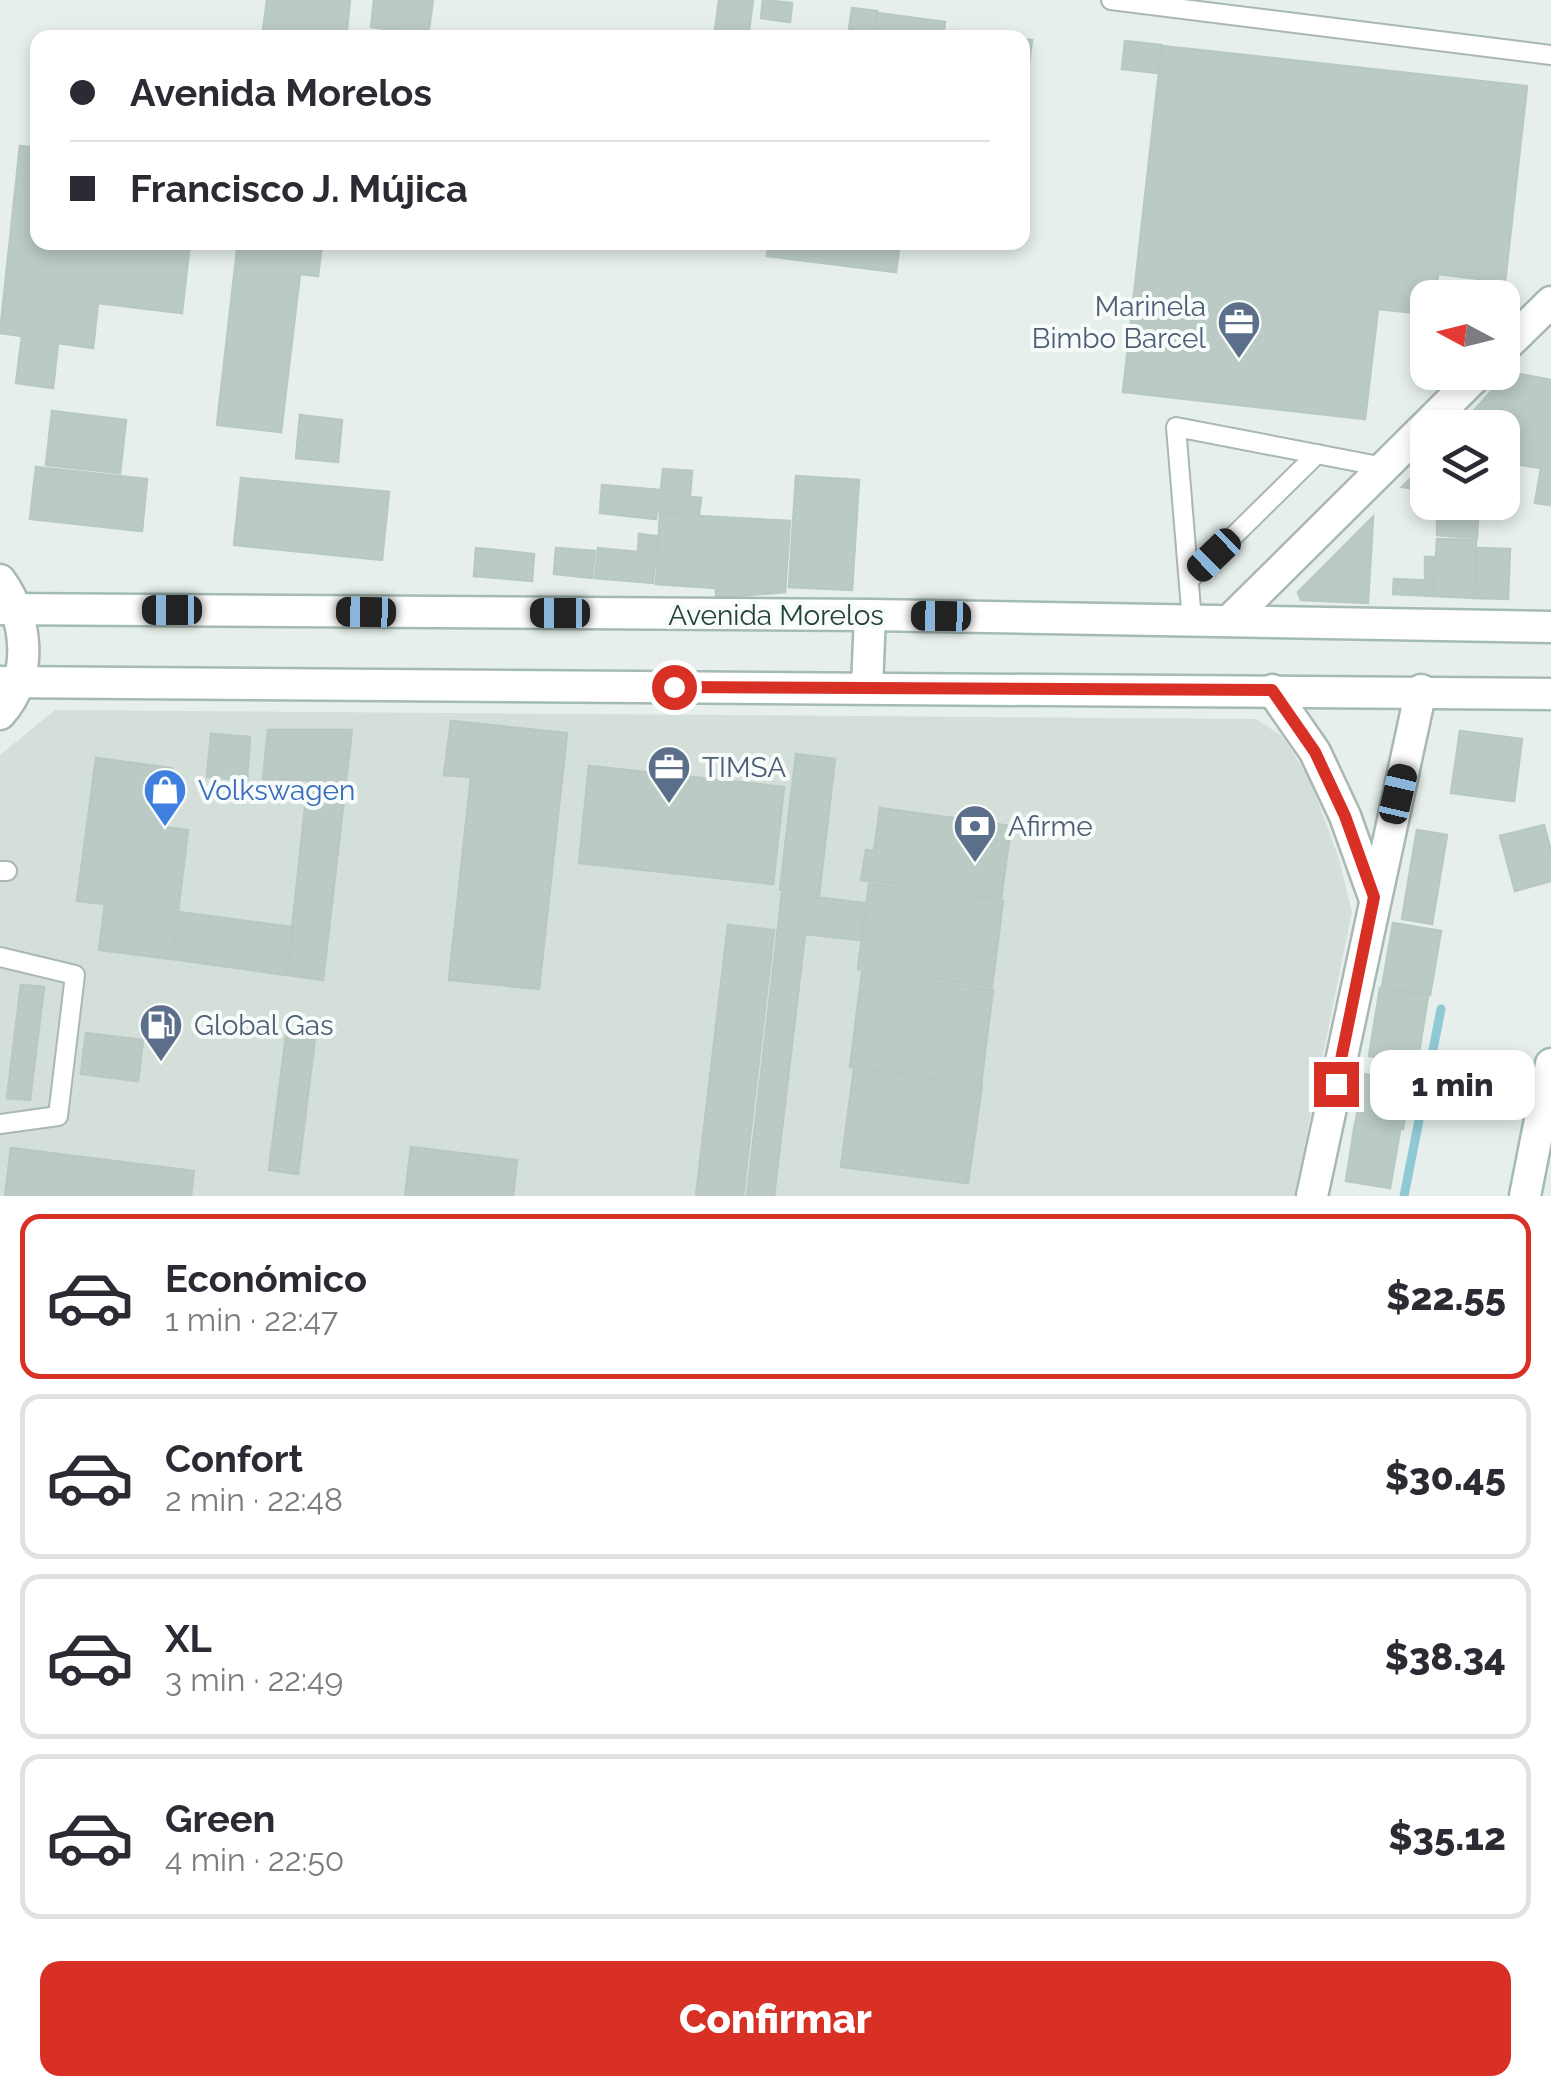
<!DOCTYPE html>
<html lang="es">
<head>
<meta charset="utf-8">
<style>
	:root { --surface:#fff; --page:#f2f2f3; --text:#2b2b33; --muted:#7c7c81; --line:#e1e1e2; --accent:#d93025 }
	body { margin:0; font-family:Raleway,sans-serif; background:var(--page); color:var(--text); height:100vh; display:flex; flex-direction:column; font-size:38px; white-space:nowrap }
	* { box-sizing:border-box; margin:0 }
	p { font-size:32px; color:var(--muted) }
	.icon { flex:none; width:55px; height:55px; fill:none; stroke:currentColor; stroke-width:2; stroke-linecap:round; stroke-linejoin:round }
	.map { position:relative; height:1196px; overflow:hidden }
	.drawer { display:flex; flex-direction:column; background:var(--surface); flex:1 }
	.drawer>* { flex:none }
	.banner { position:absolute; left:30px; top:30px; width:1000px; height:220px; border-radius:20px; box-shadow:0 5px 15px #0003; display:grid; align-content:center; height:220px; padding:0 40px; background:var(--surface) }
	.needle { width:65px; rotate:277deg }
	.controls { position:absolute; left:1410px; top:280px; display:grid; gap:20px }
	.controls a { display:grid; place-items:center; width:110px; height:110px; border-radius:20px; background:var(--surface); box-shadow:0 5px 15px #0003; font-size:50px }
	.end { position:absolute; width:45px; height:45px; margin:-22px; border:12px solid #d93025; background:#fff; box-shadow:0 0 0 5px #fff }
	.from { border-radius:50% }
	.bubble { position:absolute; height:70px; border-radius:20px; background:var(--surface); box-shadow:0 5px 15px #0003; font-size:32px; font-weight:800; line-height:70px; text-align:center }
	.car { position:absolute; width:30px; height:60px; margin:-30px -15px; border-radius:12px; box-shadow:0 0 8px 2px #0007; background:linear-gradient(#222 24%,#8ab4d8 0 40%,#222 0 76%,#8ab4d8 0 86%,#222 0) }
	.banner b { display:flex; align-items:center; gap:35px; height:95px; font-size:38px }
	.banner b+b { border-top:2px solid var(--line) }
	.banner i { width:25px; height:25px; background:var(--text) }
	ul { padding:18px 0 0; list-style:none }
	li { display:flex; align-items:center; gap:30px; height:165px; margin:0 20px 15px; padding:0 20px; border:5px solid var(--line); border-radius:20px }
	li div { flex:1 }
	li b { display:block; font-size:38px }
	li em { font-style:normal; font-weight:800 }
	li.current { border-color:var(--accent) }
	li>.icon { width:90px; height:90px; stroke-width:1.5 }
	.action { display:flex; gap:20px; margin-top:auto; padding:20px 40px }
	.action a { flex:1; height:115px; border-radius:20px; background:var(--accent); color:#fff; font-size:40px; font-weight:800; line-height:115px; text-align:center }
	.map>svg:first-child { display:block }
	.built { fill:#d4dfda }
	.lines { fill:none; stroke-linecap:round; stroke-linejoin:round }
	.stream { stroke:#8ec9d4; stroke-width:9 }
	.building { fill:#bbcac4; stroke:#b8c9c2; stroke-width:2.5 }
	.service-casing { stroke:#a8b8b2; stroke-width:22 }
	.minor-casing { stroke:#a8b8b2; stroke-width:35 }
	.tertiary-casing { stroke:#a8b8b2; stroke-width:35 }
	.secondary-casing { stroke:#a4bbb3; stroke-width:35 }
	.service { stroke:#fff; stroke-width:18 }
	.minor { stroke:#fff; stroke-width:30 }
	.tertiary { stroke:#fff; stroke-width:30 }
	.secondary { stroke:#fff; stroke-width:30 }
	.route { stroke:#d93025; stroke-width:12 }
	.labels { text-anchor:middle; stroke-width:8; stroke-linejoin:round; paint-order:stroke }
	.service-label { font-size:28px; fill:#4e5e75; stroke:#f7fbf9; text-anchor:start }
	.street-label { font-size:28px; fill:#24423a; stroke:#f7fbf9 }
	.shop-label { font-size:28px; fill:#366cbe; stroke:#f7fbf9; text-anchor:start }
</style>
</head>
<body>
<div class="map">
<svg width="1551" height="1196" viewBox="0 0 1551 1196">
	<rect width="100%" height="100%" fill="#e6efeb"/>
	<polygon class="built" points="55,710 1256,719 1282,736 1310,779 1339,859 1352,912 1294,1196 0,1196 0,755"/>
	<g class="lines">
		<polyline class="stream" points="1404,1196 1441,1009"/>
	</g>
	<g class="building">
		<polygon points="267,0 350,0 346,38 262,38"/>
		<polygon points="374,0 433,0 428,35 371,27"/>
		<polygon points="719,0 753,0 748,38 714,38"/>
		<polygon points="763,0 792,3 790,22 761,18"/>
		<polygon points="852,8 877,11 874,33 871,32 870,38 856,38 857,30 849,30"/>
		<polygon points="878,13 945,22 943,38 874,38"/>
		<polygon points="953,31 1013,38 952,38"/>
		<polygon points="1022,39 1032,40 1027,77 1022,77"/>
		<polygon points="1125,41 1161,45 1158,73 1122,69"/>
		<polygon points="1162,46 1527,86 1505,282 1438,274 1435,298 1428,298 1428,314 1378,309 1365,419 1123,392"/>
		<polygon points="20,146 38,148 38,242 190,242 182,313 98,303 93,348 58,343 53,388 16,383 22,336 0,333"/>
		<polygon points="238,242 322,242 318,276 300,274 281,432 217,425"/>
		<polygon points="769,242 900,242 896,272 767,256"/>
		<polygon points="1509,372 1551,380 1551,505 1535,503 1541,468 1502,462 1502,428 1458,428"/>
		<polygon points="52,411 126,420 120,473 46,465"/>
		<polygon points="300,415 342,420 338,462 296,458"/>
		<polygon points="1428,461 1428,491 1402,487"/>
		<polygon points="1502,463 1510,464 1505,502 1502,502"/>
		<polygon points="36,467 147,479 142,531 30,519"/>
		<polygon points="663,469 692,471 690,497 701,498 699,515 659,512"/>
		<polygon points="796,476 859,480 852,590 789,587"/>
		<polygon points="241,478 389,492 382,560 234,545"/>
		<polygon points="602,485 659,490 656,519 600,513"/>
		<polygon points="1437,502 1479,502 1477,538 1437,535"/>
		<polygon points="660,514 790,521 785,592 716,598 716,588 656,584"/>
		<polygon points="1373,517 1368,603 1301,600 1298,592"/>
		<polygon points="639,534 657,536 653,583 595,578 598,548 638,552"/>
		<polygon points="1437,539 1476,540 1474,598 1434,596"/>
		<polygon points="476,548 534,554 532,581 474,576"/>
		<polygon points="556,548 595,551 592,578 554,574"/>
		<polygon points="1477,548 1510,549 1508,599 1475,598"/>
		<rect x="1425" y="557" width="9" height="23"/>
		<polygon points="1394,579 1433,581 1433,596 1393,594"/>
		<polygon points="451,721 567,733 539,989 449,980 471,777 444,775"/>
		<polygon points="268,730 352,730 323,980 287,975 308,780 263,779"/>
		<polygon points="1460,731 1522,739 1514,801 1451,793"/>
		<polygon points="211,734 250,737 247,780 207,777"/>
		<polygon points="796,754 835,759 819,895 780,890"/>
		<polygon points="96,758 172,768 164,827 188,830 172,959 99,950 105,904 77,901"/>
		<polygon points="589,766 784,787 773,884 579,863"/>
		<polygon points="880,808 1011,826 1001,899 861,880 866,850 874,851"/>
		<polygon points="1544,825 1551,851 1551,881 1515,891 1500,836"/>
		<polygon points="1417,830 1447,835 1432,924 1402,919"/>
		<polygon points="869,884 1003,901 992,987 858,969"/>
		<polygon points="782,893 864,903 860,940 805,934 774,1196 747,1196"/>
		<polygon points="178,912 293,927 287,975 172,959"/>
		<polygon points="1393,923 1441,931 1430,995 1382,987"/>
		<polygon points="728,925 774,930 743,1196 696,1196"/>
		<polygon points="862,972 993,990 981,1084 850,1067"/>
		<polygon points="21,985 44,987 30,1100 7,1098"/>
		<polygon points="1380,988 1428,996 1417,1065 1369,1056"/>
		<polygon points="86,1033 143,1040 138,1081 81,1074"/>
		<polygon points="286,1035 315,1038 298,1174 269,1170"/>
		<polygon points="854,1068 982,1085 968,1183 841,1167"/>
		<polygon points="1363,1074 1411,1082 1403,1129 1356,1121"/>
		<polygon points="1355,1123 1400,1131 1390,1188 1346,1181"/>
		<polygon points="411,1147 517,1160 513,1196 405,1196"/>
		<polygon points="11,1148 194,1171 191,1196 5,1196"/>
	</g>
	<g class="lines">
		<g class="service-casing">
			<g id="service">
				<polyline points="1111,0 1551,55"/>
				<polyline points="1189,580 1317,454"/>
				<polyline points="1192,621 1176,427 1384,467"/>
				<polyline points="0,871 7,871"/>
				<polyline points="0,957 75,975 58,1116 0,1124"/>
			</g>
		</g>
		<g class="minor-casing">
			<g id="minor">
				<polyline points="1502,350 1551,302"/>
				<polyline points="1229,621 1480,372"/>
				<polyline points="1272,690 1315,752 1345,816 1374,897"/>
				<polyline points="1312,1196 1421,690"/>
			</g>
		</g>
		<g class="tertiary-casing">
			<path id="tertiary" d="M0 580C28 619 34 676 0 714"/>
		</g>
		<g class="secondary-casing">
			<g id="secondary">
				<polyline points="0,609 870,615 1551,627"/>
				<polyline points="0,682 1551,694"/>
				<polyline points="867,688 870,615"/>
				<polyline points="1525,1196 1551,1064"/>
			</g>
		</g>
		<use href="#service" class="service"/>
		<use href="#minor" class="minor"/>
		<use href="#tertiary" class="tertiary"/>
		<use href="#secondary" class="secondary"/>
	</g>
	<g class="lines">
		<polyline class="route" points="674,687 1272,690 1315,752 1345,816 1374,897 1336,1084"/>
	</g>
	<defs>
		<g id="office-pin" transform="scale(2.25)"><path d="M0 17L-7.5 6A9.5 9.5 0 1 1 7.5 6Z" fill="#5c6f8a" stroke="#f7fbf9"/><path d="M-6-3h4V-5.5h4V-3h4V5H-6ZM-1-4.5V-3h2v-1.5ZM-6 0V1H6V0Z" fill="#fff"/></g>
		<g id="shop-pin" transform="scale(2.25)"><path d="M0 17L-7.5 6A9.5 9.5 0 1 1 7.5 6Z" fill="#3f7fe0" stroke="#f7fbf9"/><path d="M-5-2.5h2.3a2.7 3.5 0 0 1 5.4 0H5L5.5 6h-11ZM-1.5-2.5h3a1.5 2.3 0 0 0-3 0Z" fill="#fff"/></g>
		<g id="bank-pin" transform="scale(2.25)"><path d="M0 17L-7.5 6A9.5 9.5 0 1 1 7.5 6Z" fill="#5c6f8a" stroke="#f7fbf9"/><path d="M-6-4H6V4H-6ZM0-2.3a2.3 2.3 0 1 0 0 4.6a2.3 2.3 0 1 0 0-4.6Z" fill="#fff"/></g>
		<g id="fuel-pin" transform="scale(2.25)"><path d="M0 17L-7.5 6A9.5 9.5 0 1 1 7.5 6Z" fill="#5c6f8a" stroke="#f7fbf9"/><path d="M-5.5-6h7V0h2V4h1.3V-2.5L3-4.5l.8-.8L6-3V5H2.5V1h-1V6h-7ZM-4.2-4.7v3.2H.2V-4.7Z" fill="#fff"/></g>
	</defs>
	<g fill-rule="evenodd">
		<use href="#office-pin" x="1239" y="322"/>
		<use href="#office-pin" x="669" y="767"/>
		<use href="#shop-pin" x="165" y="790"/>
		<use href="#bank-pin" x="975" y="826"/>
		<use href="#fuel-pin" x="161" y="1025"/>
	</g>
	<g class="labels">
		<g class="service-label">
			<text x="1206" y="316" text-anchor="end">Marinela<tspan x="1206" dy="32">Bimbo Barcel</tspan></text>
			<text x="702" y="777">TIMSA</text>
			<text x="1008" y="836">Afirme</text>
			<text x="194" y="1035">Global Gas</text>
		</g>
		<g class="street-label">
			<text x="776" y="625">Avenida Morelos</text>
		</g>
		<g class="shop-label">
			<text x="198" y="800">Volkswagen</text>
		</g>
	</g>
</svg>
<div class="controls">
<a><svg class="needle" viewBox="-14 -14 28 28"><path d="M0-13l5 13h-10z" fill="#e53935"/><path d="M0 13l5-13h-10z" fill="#7c7c81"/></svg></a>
<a><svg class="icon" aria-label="layers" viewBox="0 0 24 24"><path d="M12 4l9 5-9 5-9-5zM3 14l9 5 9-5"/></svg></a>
</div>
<i class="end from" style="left:674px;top:687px"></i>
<i class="end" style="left:1336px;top:1084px"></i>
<div class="bubble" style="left:1370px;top:1050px;width:165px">1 min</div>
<i class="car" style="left:1214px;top:555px;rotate:226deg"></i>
<i class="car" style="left:172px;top:610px;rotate:270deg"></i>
<i class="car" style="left:366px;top:612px;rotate:271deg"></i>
<i class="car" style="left:560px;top:613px;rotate:270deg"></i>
<i class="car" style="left:941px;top:616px;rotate:271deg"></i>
<i class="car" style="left:1398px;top:794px;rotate:13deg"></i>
<div class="banner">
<b><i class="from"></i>Avenida Morelos</b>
<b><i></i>Francisco J. Mújica</b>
</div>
</div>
<section class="drawer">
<ul>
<li class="current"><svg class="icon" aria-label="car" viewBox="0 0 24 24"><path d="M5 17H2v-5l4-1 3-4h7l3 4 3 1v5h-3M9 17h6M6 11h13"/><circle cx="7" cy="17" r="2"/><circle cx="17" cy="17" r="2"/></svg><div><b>Económico</b><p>1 min · 22:47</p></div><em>$22.55</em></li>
<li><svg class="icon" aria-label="car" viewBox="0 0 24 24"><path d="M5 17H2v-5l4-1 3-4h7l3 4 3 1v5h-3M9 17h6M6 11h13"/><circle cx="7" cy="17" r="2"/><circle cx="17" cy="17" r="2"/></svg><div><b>Confort</b><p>2 min · 22:48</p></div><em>$30.45</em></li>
<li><svg class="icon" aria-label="car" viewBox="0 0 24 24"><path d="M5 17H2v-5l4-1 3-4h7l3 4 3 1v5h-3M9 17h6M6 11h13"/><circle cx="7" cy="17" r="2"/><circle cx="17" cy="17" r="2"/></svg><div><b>XL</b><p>3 min · 22:49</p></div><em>$38.34</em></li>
<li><svg class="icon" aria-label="car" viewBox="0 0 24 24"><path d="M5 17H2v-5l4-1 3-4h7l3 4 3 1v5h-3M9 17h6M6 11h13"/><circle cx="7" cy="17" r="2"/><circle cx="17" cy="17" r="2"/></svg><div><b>Green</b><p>4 min · 22:50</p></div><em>$35.12</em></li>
</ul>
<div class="action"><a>Confirmar</a></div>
</section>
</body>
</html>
